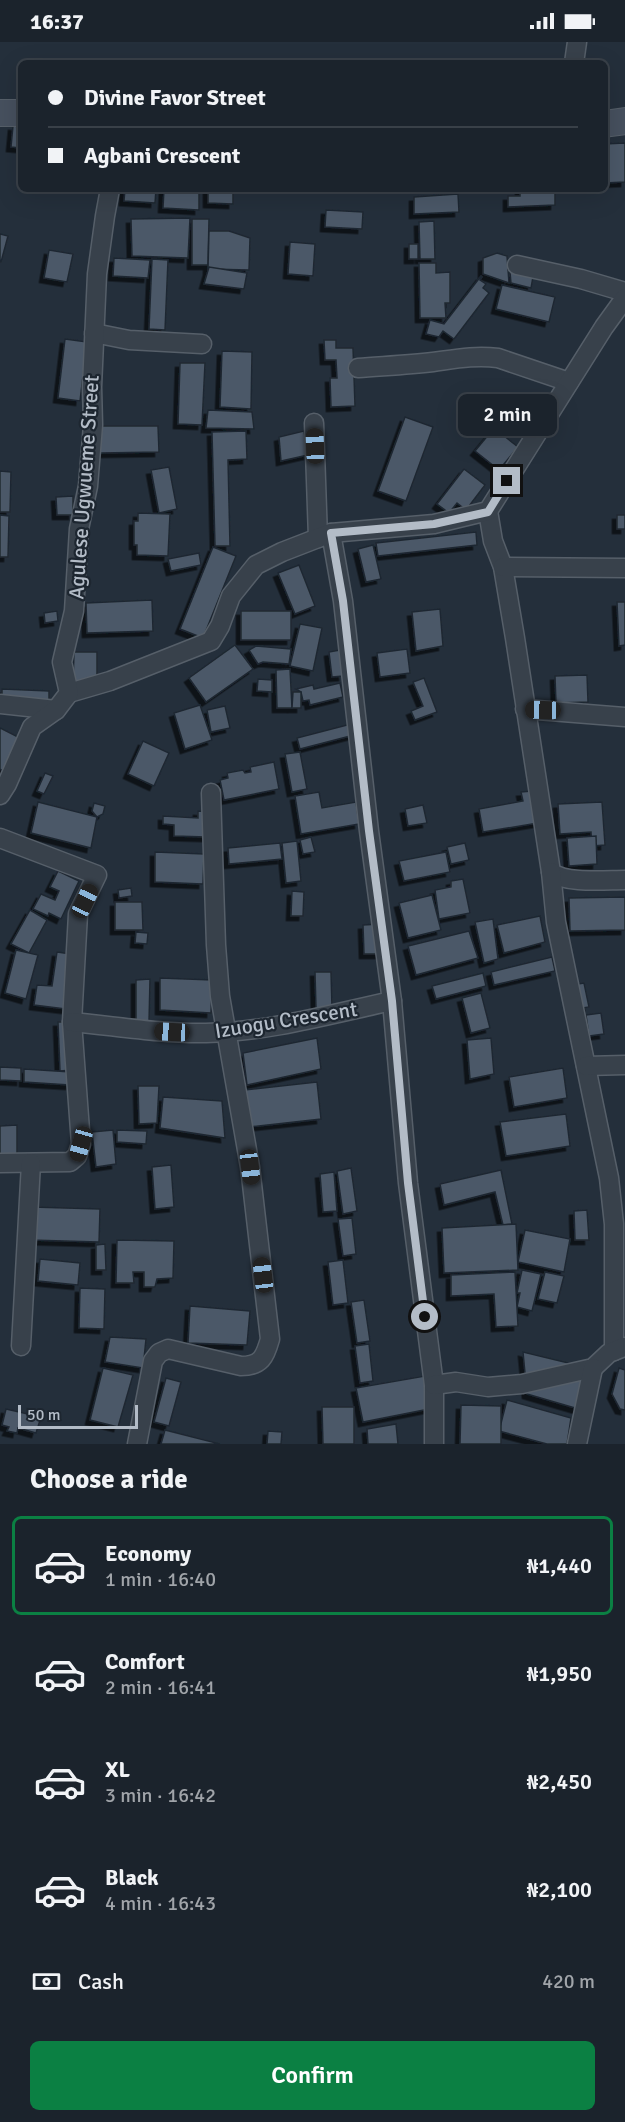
<!DOCTYPE html>
<html lang="en">
<head>
<meta charset="utf-8">
<style>
	:root { --surface:#1b232c; --page:#282f38; --text:#f1f3f6; --muted:#a0a4a9; --line:#394048; --accent:#0b8043 }
	body { margin:0; font-family:Signika,sans-serif; background:var(--page); color:var(--text); height:100vh; display:flex; flex-direction:column; font-size:22px; white-space:nowrap }
	* { box-sizing:border-box; margin:0 }
	p { font-size:20px; color:var(--muted) }
	.icon { flex:none; width:33px; height:33px; fill:none; stroke:currentColor; stroke-width:2; stroke-linecap:round; stroke-linejoin:round }
	.map { position:relative; height:1402px; overflow:hidden }
	.details { display:flex; flex-direction:column; background:var(--surface); flex:1 }
	.details>* { flex:none }
	.banner { position:absolute; left:18px; top:18px; width:590px; height:132px; border-radius:9px; box-shadow:0 6px 24px #0002,0 0 0 2px var(--line); display:grid; align-content:center; height:132px; padding:0 30px; background:var(--surface) }
	.scale { position:absolute; left:18px; bottom:15px; width:120px; box-sizing:border-box; padding-left:6px; border:3px solid #b3bcc7; border-top:0; font-size:16px; line-height:21px; white-space:nowrap; color:#b3bcc7; -webkit-text-stroke:4px #1d2630; paint-order:stroke }
	.end { position:absolute; width:27px; height:27px; margin:-14px; border:8px solid #b3bcc7; background:#111; box-shadow:0 0 0 3px #111 }
	.from { border-radius:50% }
	.bubble { position:absolute; height:42px; border-radius:9px; background:var(--surface); box-shadow:0 6px 24px #0002,0 0 0 2px var(--line); font-size:20px; font-weight:600; line-height:42px; text-align:center }
	.car { position:absolute; width:18px; height:36px; margin:-18px -9px; border-radius:8px; box-shadow:0 0 4px 2px #0007; background:linear-gradient(#222 24%,#8ab4d8 0 40%,#222 0 76%,#8ab4d8 0 86%,#222 0) }
	.banner b { display:flex; align-items:center; gap:21px; height:57px; font-size:22px }
	.banner b+b { border-top:2px solid var(--line) }
	.banner i { width:15px; height:15px; background:var(--text) }
	ul { padding:0; list-style:none }
	li { display:flex; align-items:center; gap:18px; height:99px; margin:0 12px 9px; padding:0 18px; border:3px solid transparent; border-radius:9px }
	li div { flex:1 }
	li b { display:block; font-size:22px }
	li em { font-style:normal; font-weight:600 }
	li.active { border-color:var(--accent) }
	li>.icon { width:54px; height:54px; stroke-width:1.5 }
	h2 { padding:0 30px; font-size:27px; line-height:72px }
	.pay { display:flex; align-items:center; gap:15px; height:66px; padding:0 30px; font-size:22px }
	.pay p { margin-inline-start:auto }
	.primary-button { display:flex; gap:12px; margin-top:auto; padding:12px 30px }
	.primary-button a { flex:1; height:69px; border-radius:9px; background:var(--accent); color:#fff; font-size:24px; font-weight:600; line-height:69px; text-align:center }
	.status { display:flex; justify-content:space-between; align-items:center; height:42px; padding:0 30px; background:var(--surface); direction:ltr }
	.status svg { height:16px; fill:currentColor }
	.map>svg:first-child { display:block }
	.building { fill:#4c5967; stroke:#1f2832; stroke-width:1.5; filter:url(#shadow) }
	.lines { fill:none; stroke-linecap:round; stroke-linejoin:round }
	.street-casing { stroke:#565f69; stroke-width:21 }
	.secondary-casing { stroke:#565f69; stroke-width:28 }
	.street { stroke:#38414b; stroke-width:18 }
	.secondary { stroke:#46505e; stroke-width:26 }
	.route { stroke:#b3bcc7; stroke-width:8 }
	.labels { text-anchor:middle; stroke-width:4.5; stroke-linejoin:round; paint-order:stroke }
	.street-label { font-size:21px; fill:#b3bcc7; stroke:#1d2630 }
</style>
</head>
<body>
<div class="status"><b>16:37</b><svg viewBox="0 0 49 12"><path d="M0 12V9h3v3zM5 12V6h3v6zM10 12V3h3v9zM15 12V0h3v12zM26 1h20v11H26zM47 4h2v5h-2z"/></svg></div>
<div class="map">
<svg width="625" height="1402" viewBox="0 0 625 1402">
	<defs>
		<filter id="shadow"><feDropShadow dx="-4.5" dy="4.5" stdDeviation="0" flood-color="#0009"/></filter>
	</defs>
	<rect width="100%" height="100%" fill="#242f3b"/>
	<g class="building">
		<polygon points="13,84 21,85 21,106 11,105"/>
		<polygon points="625,101 625,140 604,141 604,102"/>
		<polygon points="125,147 156,147 155,161 124,159"/>
		<polygon points="164,147 199,147 199,168 163,166"/>
		<polygon points="208,147 233,147 233,162 208,161"/>
		<polygon points="520,147 555,147 555,163 508,165 508,154 520,154"/>
		<polygon points="458,152 459,170 414,172 414,155"/>
		<polygon points="326,168 363,170 362,187 325,185"/>
		<polygon points="190,176 188,216 132,214 131,177"/>
		<polygon points="192,177 209,177 208,223 192,223"/>
		<polygon points="434,179 435,217 420,217 419,180"/>
		<polygon points="209,189 229,189 250,196 249,228 208,227"/>
		<polygon points="0,192 8,194 1,220 0,220"/>
		<polygon points="290,200 315,202 313,234 288,232"/>
		<rect x="409" y="202" width="9" height="15"/>
		<polygon points="49,208 73,212 67,240 44,236"/>
		<polygon points="497,211 507,214 509,241 483,232 483,216"/>
		<polygon points="114,216 150,218 148,236 113,234"/>
		<polygon points="152,217 168,218 165,288 149,287"/>
		<polygon points="419,221 436,221 436,231 450,230 450,261 445,261 446,276 420,276"/>
		<polygon points="209,225 247,231 244,247 204,242"/>
		<polygon points="510,230 533,235 531,246 511,241"/>
		<polygon points="481,234 482,235 480,238 486,242 483,246 489,251 454,297 443,289 439,295 426,292 430,278 444,282"/>
		<polygon points="502,243 555,255 549,280 496,267"/>
		<polygon points="65,297 87,300 80,359 58,356"/>
		<polygon points="324,298 336,298 336,306 353,306 355,364 331,365 330,336 337,336 336,318 325,318"/>
		<polygon points="222,309 252,310 251,367 220,365"/>
		<polygon points="180,321 205,321 202,383 178,382"/>
		<polygon points="208,368 252,370 254,387 206,386"/>
		<polygon points="405,375 433,385 406,459 378,449"/>
		<polygon points="99,384 158,384 159,410 100,411"/>
		<polygon points="494,386 518,405 499,428 475,409"/>
		<polygon points="246,389 247,417 228,418 230,504 215,504 212,390"/>
		<polygon points="304,389 308,413 281,419 279,395"/>
		<polygon points="169,425 177,467 159,471 151,428"/>
		<polygon points="464,427 485,443 466,468 457,461 449,471 437,462"/>
		<polygon points="0,429 11,430 10,470 0,470"/>
		<polygon points="73,454 73,473 57,473 56,455"/>
		<polygon points="138,471 170,472 168,514 137,513 137,503 134,503 134,479 138,479"/>
		<polygon points="0,473 9,474 8,515 0,515"/>
		<rect x="617" y="473" width="8" height="14"/>
		<polygon points="476,490 477,503 378,514 376,501"/>
		<polygon points="373,503 381,537 366,540 358,507"/>
		<polygon points="213,505 236,514 203,596 180,587"/>
		<polygon points="199,511 201,523 171,529 168,517"/>
		<polygon points="299,523 315,564 295,572 278,531"/>
		<polygon points="152,558 153,589 87,591 86,561"/>
		<polygon points="617,560 625,560 625,603 619,604"/>
		<polygon points="440,567 443,604 416,609 412,570"/>
		<polygon points="57,569 58,579 45,581 44,571"/>
		<rect x="241" y="569" width="50" height="29"/>
		<polygon points="300,582 322,586 313,629 290,624"/>
		<polygon points="235,603 253,627 206,660 189,636"/>
		<polygon points="256,604 291,607 289,622 263,620 258,622 249,608"/>
		<polygon points="407,607 410,631 380,635 377,611"/>
		<polygon points="340,608 343,634 332,635 329,610"/>
		<polygon points="74,610 97,610 97,643 73,642"/>
		<polygon points="290,627 292,666 277,666 276,628"/>
		<polygon points="587,633 588,660 556,661 555,634"/>
		<polygon points="424,636 437,670 415,678 411,669 423,664 413,640"/>
		<polygon points="258,637 272,638 272,650 257,649"/>
		<polygon points="340,641 343,655 310,663 309,658 303,659 301,650 296,647 313,643 314,647"/>
		<polygon points="2,647 49,649 49,660 2,658"/>
		<polygon points="293,650 301,650 301,666 292,666"/>
		<polygon points="200,663 212,698 185,707 174,671"/>
		<polygon points="225,664 230,686 211,690 207,668"/>
		<polygon points="351,682 354,693 300,707 297,696"/>
		<polygon points="0,686 18,695 3,729 0,727"/>
		<polygon points="143,699 169,711 154,744 128,732"/>
		<polygon points="300,710 307,747 292,750 285,712"/>
		<polygon points="274,720 279,747 224,758 220,738 228,736 227,731 243,728 245,731 251,730 250,725"/>
		<polygon points="45,731 53,734 44,752 37,749"/>
		<polygon points="532,749 538,781 483,790 479,767 523,759 521,750"/>
		<polygon points="319,750 322,766 356,760 359,782 301,792 295,754"/>
		<polygon points="38,760 97,775 91,806 31,791"/>
		<polygon points="602,760 605,803 592,804 591,790 560,792 558,762"/>
		<polygon points="94,761 105,764 103,772 97,775 92,769"/>
		<polygon points="423,763 427,781 408,784 405,767"/>
		<polygon points="198,769 208,770 207,795 174,794 174,783 163,782 163,774 198,776"/>
		<polygon points="596,794 597,822 569,824 567,796"/>
		<polygon points="311,795 315,810 303,812 300,798"/>
		<polygon points="297,799 301,839 286,841 282,801"/>
		<polygon points="280,801 282,817 229,822 228,806"/>
		<polygon points="465,801 469,818 451,822 447,805"/>
		<polygon points="155,810 204,812 203,842 155,840"/>
		<polygon points="446,810 450,830 404,839 399,819"/>
		<polygon points="58,829 79,839 61,877 49,871 48,874 33,867 41,852 55,858 59,849 50,845"/>
		<polygon points="463,837 470,871 439,877 435,848 451,845 451,839"/>
		<polygon points="131,846 132,854 119,856 118,848"/>
		<polygon points="292,849 304,850 303,874 291,874"/>
		<polygon points="432,853 441,888 408,896 399,861"/>
		<polygon points="625,855 625,888 570,889 569,856"/>
		<polygon points="115,860 142,860 143,888 115,888"/>
		<polygon points="30,868 47,878 29,911 11,902"/>
		<polygon points="540,874 545,900 504,911 497,883"/>
		<polygon points="493,877 498,917 484,921 475,880"/>
		<polygon points="381,882 382,912 364,912 363,883"/>
		<polygon points="469,889 478,916 416,933 408,904"/>
		<polygon points="136,890 148,891 147,902 135,901"/>
		<polygon points="16,908 38,913 26,957 5,951"/>
		<polygon points="57,910 71,912 66,967 34,963 37,943 52,944"/>
		<polygon points="552,915 555,929 494,943 491,930"/>
		<polygon points="315,930 331,930 332,966 316,966"/>
		<polygon points="483,931 486,944 436,957 432,944"/>
		<polygon points="160,936 212,938 211,971 160,968"/>
		<polygon points="150,937 149,980 136,979 136,938"/>
		<polygon points="584,941 589,965 576,967 572,943"/>
		<polygon points="481,951 490,986 471,991 462,956"/>
		<polygon points="601,971 604,992 589,994 586,973"/>
		<polygon points="58,980 72,980 73,1028 60,1029"/>
		<polygon points="317,996 321,1027 247,1043 243,1011"/>
		<polygon points="491,996 494,1032 470,1037 467,998"/>
		<polygon points="0,1025 21,1026 21,1039 0,1038"/>
		<polygon points="563,1026 567,1056 514,1065 509,1035"/>
		<polygon points="24,1027 71,1030 70,1043 24,1040"/>
		<polygon points="317,1040 321,1077 249,1085 245,1048"/>
		<polygon points="138,1044 159,1044 157,1081 139,1082"/>
		<polygon points="163,1055 222,1059 225,1096 160,1086"/>
		<polygon points="566,1072 570,1104 506,1114 500,1080"/>
		<polygon points="17,1083 17,1119 0,1118 0,1084"/>
		<polygon points="113,1088 116,1122 96,1125 92,1090"/>
		<polygon points="117,1088 147,1089 146,1102 117,1100"/>
		<polygon points="171,1123 174,1165 155,1167 152,1125"/>
		<polygon points="351,1126 357,1169 343,1172 337,1129"/>
		<polygon points="501,1128 512,1182 503,1183 495,1150 444,1163 440,1142"/>
		<polygon points="334,1130 337,1169 323,1170 320,1132"/>
		<polygon points="31,1165 100,1167 99,1200 30,1198"/>
		<polygon points="587,1168 589,1198 575,1198 574,1169"/>
		<polygon points="352,1176 356,1212 343,1214 338,1177"/>
		<polygon points="516,1182 518,1228 444,1231 442,1186"/>
		<polygon points="525,1188 570,1197 564,1230 518,1220"/>
		<polygon points="117,1198 174,1199 173,1236 157,1237 155,1245 144,1245 144,1230 133,1230 134,1241 116,1241"/>
		<polygon points="105,1202 106,1228 96,1228 96,1203"/>
		<polygon points="40,1217 80,1221 78,1243 38,1239"/>
		<polygon points="343,1218 348,1261 333,1263 328,1220"/>
		<polygon points="522,1228 541,1232 532,1269 517,1265 520,1251 517,1251"/>
		<polygon points="515,1230 518,1284 496,1285 494,1252 451,1254 451,1233"/>
		<polygon points="545,1230 564,1234 557,1261 538,1257"/>
		<polygon points="80,1246 105,1247 104,1287 79,1286"/>
		<polygon points="364,1258 370,1299 357,1301 351,1260"/>
		<polygon points="190,1264 250,1269 247,1303 188,1301"/>
		<polygon points="110,1295 146,1297 143,1326 105,1320"/>
		<polygon points="369,1302 373,1339 360,1341 355,1304"/>
		<polygon points="523,1310 589,1326 582,1368 527,1352"/>
		<polygon points="103,1326 133,1333 118,1385 90,1378"/>
		<polygon points="619,1326 625,1328 625,1368 620,1367 612,1352"/>
		<polygon points="425,1334 429,1367 363,1380 356,1346"/>
		<polygon points="166,1336 181,1340 169,1384 154,1380"/>
		<polygon points="507,1358 571,1376 567,1402 547,1402 499,1389"/>
		<polygon points="461,1363 501,1364 501,1402 460,1402"/>
		<polygon points="322,1365 354,1365 354,1402 323,1402"/>
		<polygon points="6,1367 41,1375 36,1391 18,1386 17,1391 7,1389 9,1385 2,1383"/>
		<polygon points="396,1382 398,1402 368,1402 367,1387"/>
		<polygon points="165,1388 220,1402 161,1402"/>
		<polygon points="268,1389 282,1390 281,1402 267,1402"/>
	</g>
	<g class="lines">
		<g class="street-casing">
			<g id="street">
				<polyline points="574,21 577,0"/>
				<polyline points="517,223 581,237 625,250"/>
				<polyline points="94,291 129,298 202,302"/>
				<path d="M358 326C383 324 408 323 433 320 455 317 475 313 498 316L569 340"/>
				<polyline points="314,381 318,496"/>
				<path d="M488 469 493 499 503 525 515 596 551 830C566 842 605 838 625 838"/>
				<polyline points="331,491 343,559 369,789 392,959 408,1141 434,1343 434,1402"/>
				<polyline points="503,525 625,526"/>
				<polyline points="69,651 110,639 211,599 220,584 231,554 256,523 282,510 331,491 434,482 488,469 604,285 625,256"/>
				<polyline points="0,662 56,668"/>
				<polyline points="525,667 625,675"/>
				<polyline points="0,753 7,742 32,685 56,668 69,651 62,620 74,569 79,487 88,444 93,383 92,345 97,232 105,174 110,147"/>
				<polyline points="0,796 97,833 78,872 72,980 81,1102 77,1114 70,1120 0,1121"/>
				<polyline points="551,830 556,880 609,1136 614,1182 614,1309"/>
				<path d="M72 980C116 984 161 992 206 991 268 990 331 972 392 959"/>
				<polyline points="586,1024 625,1023"/>
				<polyline points="21,1304 31,1121"/>
				<polyline points="434,1343 456,1340 488,1345 522,1342 593,1326 609,1311 624,1305"/>
				<path d="M137 1402 153 1319 159 1311 168 1307 241 1324C261 1324 265 1315 270 1297L250 1125 220 954 216 903 211 751"/>
				<polyline points="577,1402 593,1326"/>
			</g>
		</g>
		<g class="secondary-casing">
			<g id="secondary">
				<polyline points="0,71 21,71"/>
				<polyline points="604,82 625,79"/>
			</g>
		</g>
		<use href="#street" class="street"/>
		<use href="#secondary" class="secondary"/>
	</g>
	<g class="lines">
		<polyline class="route" points="425,1275 408,1141 392,959 369,789 343,559 331,491 434,482 488,470 507,439"/>
	</g>
	<g class="labels">
		<g class="street-label">
			<text transform="translate(84 445) rotate(-86)" y="7">Agulese Ugwueme Street</text>
			<text transform="translate(286 978) rotate(-9)" y="7">Izuogu Crescent</text>
		</g>
	</g>
</svg>
<div class="scale">50 m</div>
<i class="end from" style="left:425px;top:1275px"></i>
<i class="end" style="left:507px;top:439px"></i>
<div class="bubble" style="left:458px;top:352px;width:99px">2 min</div>
<i class="car" style="left:315px;top:404px;rotate:358deg"></i>
<i class="car" style="left:543px;top:668px;rotate:271deg"></i>
<i class="car" style="left:85px;top:859px;rotate:25deg"></i>
<i class="car" style="left:172px;top:990px;rotate:273deg"></i>
<i class="car" style="left:81px;top:1102px;rotate:196deg"></i>
<i class="car" style="left:250px;top:1125px;rotate:173deg"></i>
<i class="car" style="left:263px;top:1233px;rotate:353deg"></i>
<div class="banner">
<b><i class="from"></i>Divine Favor Street</b>
<b><i></i>Agbani Crescent</b>
</div>
</div>
<section class="details">
<h2>Choose a ride</h2>
<ul>
<li class="active"><svg class="icon" aria-label="car" viewBox="0 0 24 24"><path d="M5 17H2v-5l4-1 3-4h7l3 4 3 1v5h-3M9 17h6M6 11h13"/><circle cx="7" cy="17" r="2"/><circle cx="17" cy="17" r="2"/></svg><div><b>Economy</b><p>1 min · 16:40</p></div><em>₦1,440</em></li>
<li><svg class="icon" aria-label="car" viewBox="0 0 24 24"><path d="M5 17H2v-5l4-1 3-4h7l3 4 3 1v5h-3M9 17h6M6 11h13"/><circle cx="7" cy="17" r="2"/><circle cx="17" cy="17" r="2"/></svg><div><b>Comfort</b><p>2 min · 16:41</p></div><em>₦1,950</em></li>
<li><svg class="icon" aria-label="car" viewBox="0 0 24 24"><path d="M5 17H2v-5l4-1 3-4h7l3 4 3 1v5h-3M9 17h6M6 11h13"/><circle cx="7" cy="17" r="2"/><circle cx="17" cy="17" r="2"/></svg><div><b>XL</b><p>3 min · 16:42</p></div><em>₦2,450</em></li>
<li><svg class="icon" aria-label="car" viewBox="0 0 24 24"><path d="M5 17H2v-5l4-1 3-4h7l3 4 3 1v5h-3M9 17h6M6 11h13"/><circle cx="7" cy="17" r="2"/><circle cx="17" cy="17" r="2"/></svg><div><b>Black</b><p>4 min · 16:43</p></div><em>₦2,100</em></li>
</ul>
<div class="pay"><svg class="icon" aria-label="cash" viewBox="0 0 24 24"><path d="M3 7h18v10H3z"/><circle cx="12" cy="12" r="2"/></svg>Cash<p>420 m</p></div>
<div class="primary-button"><a>Confirm</a></div>
</section>
</body>
</html>
